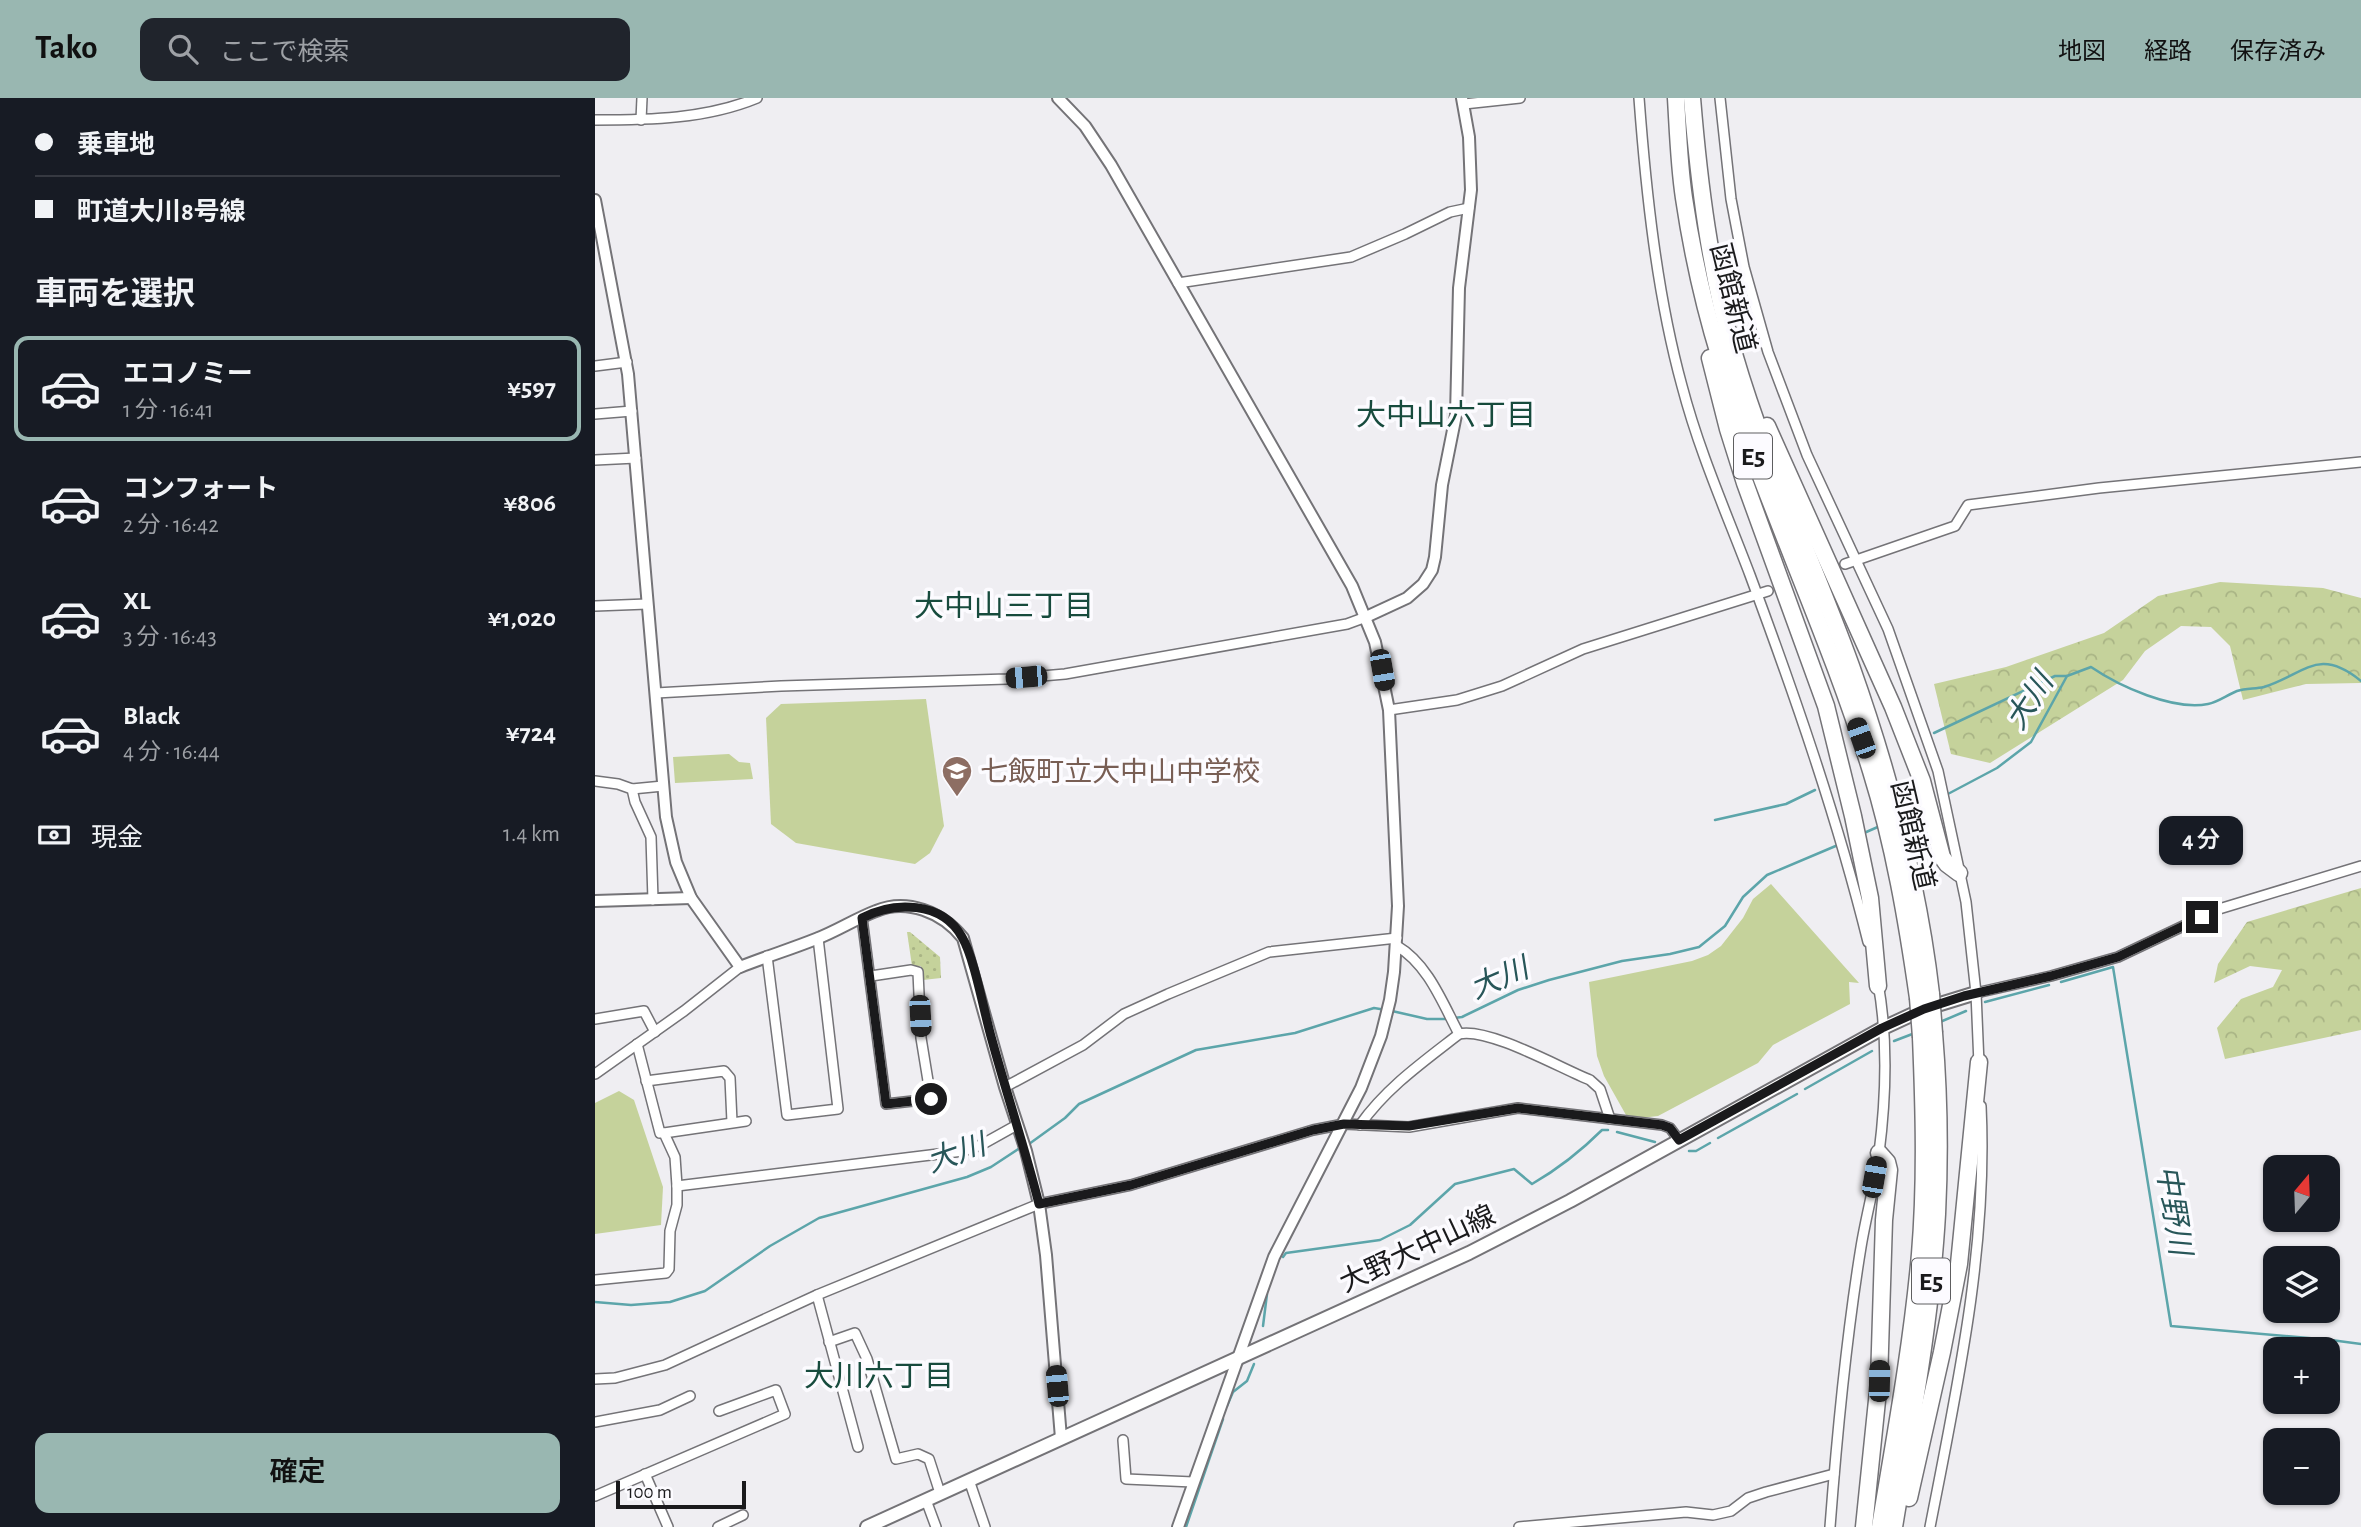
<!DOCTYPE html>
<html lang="ja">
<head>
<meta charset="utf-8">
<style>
	:root { --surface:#171b24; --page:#20242c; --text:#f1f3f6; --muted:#9ea1a6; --line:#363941; --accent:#99b7b1 }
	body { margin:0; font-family:"Alegreya Sans","Noto Sans JP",sans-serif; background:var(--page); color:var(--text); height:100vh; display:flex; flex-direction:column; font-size:26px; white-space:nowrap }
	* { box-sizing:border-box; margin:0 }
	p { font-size:23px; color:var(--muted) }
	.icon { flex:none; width:38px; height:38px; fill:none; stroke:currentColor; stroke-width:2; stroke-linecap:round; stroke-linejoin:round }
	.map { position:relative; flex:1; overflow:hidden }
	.panel { display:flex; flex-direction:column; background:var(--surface); width:595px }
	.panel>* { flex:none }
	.banner { display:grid; align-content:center; height:154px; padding:0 35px; background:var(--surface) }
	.needle { width:46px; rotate:19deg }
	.tools { position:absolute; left:1668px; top:1057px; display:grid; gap:14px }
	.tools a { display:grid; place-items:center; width:77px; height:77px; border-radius:14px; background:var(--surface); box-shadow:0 2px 5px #0004; font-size:35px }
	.scale { position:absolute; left:21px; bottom:18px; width:130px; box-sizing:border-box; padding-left:7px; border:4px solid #1a1a1c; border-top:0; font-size:19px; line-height:24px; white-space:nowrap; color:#1a1a1c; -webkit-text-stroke:5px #fcfbff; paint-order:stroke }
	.end { position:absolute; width:32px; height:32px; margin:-16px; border:9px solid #1a1a1c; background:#fff; box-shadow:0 0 0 4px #fff }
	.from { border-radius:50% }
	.bubble { position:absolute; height:49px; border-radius:14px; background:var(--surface); box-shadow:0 2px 5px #0004; font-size:23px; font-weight:600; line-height:49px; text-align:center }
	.car { position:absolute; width:21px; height:42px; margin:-21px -10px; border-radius:9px; box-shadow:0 0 5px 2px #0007; background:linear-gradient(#222 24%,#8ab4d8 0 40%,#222 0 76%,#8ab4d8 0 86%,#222 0) }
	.banner b { display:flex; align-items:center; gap:24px; height:66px; font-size:26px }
	.banner b+b { border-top:2px solid var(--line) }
	.banner i { width:18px; height:18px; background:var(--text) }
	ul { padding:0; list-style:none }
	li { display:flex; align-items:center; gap:21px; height:105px; margin:0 14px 10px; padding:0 21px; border:4px solid transparent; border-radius:14px }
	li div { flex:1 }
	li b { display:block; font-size:26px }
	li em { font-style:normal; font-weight:600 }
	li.current { border-color:var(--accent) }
	li>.icon { width:63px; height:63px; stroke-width:1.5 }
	h2 { padding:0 35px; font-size:32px; line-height:84px }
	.pay { display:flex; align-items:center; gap:18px; height:77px; padding:0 35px; font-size:26px }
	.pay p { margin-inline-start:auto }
	.cta { display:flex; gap:14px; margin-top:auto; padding:14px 35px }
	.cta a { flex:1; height:80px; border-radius:14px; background:var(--accent); color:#111; font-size:28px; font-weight:600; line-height:80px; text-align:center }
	header { display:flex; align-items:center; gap:42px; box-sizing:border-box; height:98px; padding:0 35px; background:var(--accent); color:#111 }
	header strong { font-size:33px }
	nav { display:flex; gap:38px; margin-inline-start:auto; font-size:24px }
	.search { width:490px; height:63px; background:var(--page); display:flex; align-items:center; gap:18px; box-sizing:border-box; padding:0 24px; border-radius:14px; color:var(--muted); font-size:26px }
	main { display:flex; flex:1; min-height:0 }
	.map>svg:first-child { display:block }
	.green { fill:#c5d29b }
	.forest { fill:url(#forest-crowns) }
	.park { fill:url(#park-dots) }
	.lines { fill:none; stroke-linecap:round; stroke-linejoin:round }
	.stream { stroke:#5ca5aa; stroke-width:2.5 }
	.minor-casing { stroke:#747377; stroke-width:12 }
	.tertiary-casing { stroke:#747377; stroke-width:14 }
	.secondary-casing { stroke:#747377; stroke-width:16 }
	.motorway-casing { stroke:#747377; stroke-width:19 }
	.minor { stroke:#fff; stroke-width:9 }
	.tertiary { stroke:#fff; stroke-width:10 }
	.secondary { stroke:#fff; stroke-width:12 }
	.motorway { stroke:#fff; stroke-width:16 }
	.motorway-bridge-casing { stroke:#747377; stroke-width:19; stroke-linecap:butt }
	.motorway-bridge { stroke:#fff; stroke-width:16 }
	.route { stroke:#1a1a1c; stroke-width:9 }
	.labels { text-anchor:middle; stroke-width:7; stroke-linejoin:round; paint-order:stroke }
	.shield { fill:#fcfbff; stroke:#5e5e60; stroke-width:2 }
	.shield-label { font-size:26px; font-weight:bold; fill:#1a1a1c }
	.street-label { font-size:28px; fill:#1a1a1c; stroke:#fcfbff }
	.education-label { font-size:28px; fill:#785e54; stroke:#fcfbff; text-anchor:start }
	.neighbourhood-label { font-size:30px; fill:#174b3d; stroke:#fcfbff }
	.water-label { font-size:30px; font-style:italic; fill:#285659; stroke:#fcfbff }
</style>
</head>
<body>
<header>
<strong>Tako</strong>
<div class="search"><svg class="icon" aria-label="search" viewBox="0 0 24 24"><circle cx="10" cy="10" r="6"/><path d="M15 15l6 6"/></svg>ここで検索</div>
<nav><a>地図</a><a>経路</a><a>保存済み</a></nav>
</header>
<main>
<section class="panel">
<div class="banner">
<b><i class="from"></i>乗車地</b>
<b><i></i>町道大川8号線</b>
</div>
<h2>車両を選択</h2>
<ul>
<li class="current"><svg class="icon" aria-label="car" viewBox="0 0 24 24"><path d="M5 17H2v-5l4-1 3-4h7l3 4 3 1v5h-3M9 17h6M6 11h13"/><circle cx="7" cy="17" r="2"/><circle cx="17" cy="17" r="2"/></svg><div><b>エコノミー</b><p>1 分 · 16:41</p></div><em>¥597</em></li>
<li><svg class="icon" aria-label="car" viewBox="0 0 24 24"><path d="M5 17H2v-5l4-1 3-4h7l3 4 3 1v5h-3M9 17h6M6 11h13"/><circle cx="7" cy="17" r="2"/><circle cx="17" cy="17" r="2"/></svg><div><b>コンフォート</b><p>2 分 · 16:42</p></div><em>¥806</em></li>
<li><svg class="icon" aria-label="car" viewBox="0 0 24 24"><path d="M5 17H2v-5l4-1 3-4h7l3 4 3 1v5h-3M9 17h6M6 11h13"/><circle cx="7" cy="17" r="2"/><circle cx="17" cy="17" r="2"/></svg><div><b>XL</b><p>3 分 · 16:43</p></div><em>¥1,020</em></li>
<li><svg class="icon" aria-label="car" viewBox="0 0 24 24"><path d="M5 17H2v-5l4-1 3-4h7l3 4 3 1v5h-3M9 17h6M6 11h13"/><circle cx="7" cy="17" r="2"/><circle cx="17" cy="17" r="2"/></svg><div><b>Black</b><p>4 分 · 16:44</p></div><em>¥724</em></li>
</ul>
<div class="pay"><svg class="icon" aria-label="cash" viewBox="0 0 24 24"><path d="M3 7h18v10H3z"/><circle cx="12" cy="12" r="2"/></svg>現金<p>1.4 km</p></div>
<div class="cta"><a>確定</a></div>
</section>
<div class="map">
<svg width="1766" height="1429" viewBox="0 0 1766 1429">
	<defs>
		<pattern id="forest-crowns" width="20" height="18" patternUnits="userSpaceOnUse" patternTransform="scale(1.75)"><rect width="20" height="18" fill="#c5d29b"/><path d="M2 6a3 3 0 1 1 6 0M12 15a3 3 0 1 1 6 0" fill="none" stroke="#a9b485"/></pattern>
		<pattern id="park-dots" width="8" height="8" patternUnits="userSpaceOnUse" patternTransform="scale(1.75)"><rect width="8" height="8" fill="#c5d29b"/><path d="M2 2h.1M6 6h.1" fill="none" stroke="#a9b485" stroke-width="1.8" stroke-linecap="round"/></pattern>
	</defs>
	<rect width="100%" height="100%" fill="#efeef2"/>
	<g class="green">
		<polygon points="331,601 349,728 335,755 320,766 201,745 176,726 171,620 186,606"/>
		<polygon points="134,656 144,664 155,665 158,681 80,685 78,659"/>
		<polygon points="1176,786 1264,885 1254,884 1255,906 1178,947 1163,965 1063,1018 1046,1020 1031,1017 1009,978 1002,958 994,884 1097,863 1113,857 1126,848 1148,820 1158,801"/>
		<polygon points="24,993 39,1002 68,1089 66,1127 0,1136 0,1005"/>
	</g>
	<g class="forest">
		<polygon points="1625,484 1728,490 1766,500 1766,585 1711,586 1648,602 1635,548 1616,529 1586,528 1550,553 1528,582 1395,665 1356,656 1339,586 1411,569 1509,535 1563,498"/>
		<polygon points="1766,790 1766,932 1630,961 1622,930 1646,901 1678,889 1687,872 1655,868 1619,885 1623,866 1652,824"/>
	</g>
	<polygon class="park" points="312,834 315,834 345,859 346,880 328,882 326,868 317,868"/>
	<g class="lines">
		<g class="stream">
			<polyline points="1339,635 1460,578 1472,578"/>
			<path d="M1351 697 1402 670 1436 644 1472 578 1496 569C1524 588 1578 613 1613 606 1623 604 1632 597 1642 593 1651 590 1660 591 1669 589 1710 576 1723 548 1766 583"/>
			<polyline points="1310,716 1326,709"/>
			<polyline points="1120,722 1191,706 1220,692"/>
			<polyline points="1269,735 1285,728"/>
			<polyline points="1466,884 1518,869 1576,1228 1736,1242 1766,1246"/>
			<polyline points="1390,904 1454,887"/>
			<polyline points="797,913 832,921 853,921"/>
			<polyline points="859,920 867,919 923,892 954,882 1027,863 1075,856 1104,849 1130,828 1148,799 1172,777 1243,747"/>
			<polyline points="1345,924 1371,913"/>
			<polyline points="1299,943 1320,935"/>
			<polyline points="1210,991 1277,953"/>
			<polyline points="1022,1034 1060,1044"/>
			<polyline points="1123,1040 1202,996"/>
			<polyline points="434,1046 470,1020 484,1006 601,952 700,935 779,910 791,912"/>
			<polyline points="1094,1053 1101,1053 1115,1045"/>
			<path d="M688 1159 691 1155 785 1142 815 1127 860 1086 919 1071 937 1086C963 1071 986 1053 1007 1032H1013"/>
			<polyline points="0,1204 36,1207 75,1204 110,1193 175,1148 224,1120 372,1079 396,1069 428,1048"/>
			<polyline points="668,1228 672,1196"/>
			<polyline points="632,1308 638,1294 652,1283 659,1266"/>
			<polyline points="591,1429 628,1321"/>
		</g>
		<g class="minor-casing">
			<g id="minor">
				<path d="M1044 0C1051 94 1062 197 1087 288 1104 353 1131 414 1155 477 1200 598 1242 719 1273 844"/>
				<polyline points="1125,0 1136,101 1149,169 1173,254 1212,357 1293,531 1343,673 1371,804 1381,895 1384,966"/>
				<polyline points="869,6 925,0"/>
				<path d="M0 22C55 22 111 21 162 0"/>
				<polyline points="46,22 47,0"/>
				<polyline points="583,185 756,159 810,136 855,114 874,110"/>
				<polyline points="0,268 32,264"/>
				<polyline points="0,316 37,313"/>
				<polyline points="0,362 41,360"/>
				<polyline points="1250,466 1360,428 1373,407 1504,390 1766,364"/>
				<polyline points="0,508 52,506"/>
				<polyline points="61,595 186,588 412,581 470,576 752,526 771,519"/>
				<polyline points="794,612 862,602 907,588 988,551 1173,493"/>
				<polyline points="0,683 23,686 37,691 40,704 56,739 58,802"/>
				<polyline points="37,691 68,688"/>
				<polyline points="267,820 291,1006 336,1001 326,940 323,874 316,872 276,878"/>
				<path d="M802 848C833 866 848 906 864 936"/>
				<polyline points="172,858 192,1017 243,1011 223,840"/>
				<polyline points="1381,895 1456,878 1523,859 1624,811 1766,768"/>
				<polyline points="0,921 49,913 60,934"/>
				<polyline points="42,946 65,1035 69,1035 80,1059 82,1088 368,1053 386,1047 422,1027"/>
				<polyline points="0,976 89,913 145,869"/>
				<polyline points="51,983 129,973 135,980 137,1024"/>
				<polyline points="410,989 488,947 529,916 573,896 674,854 802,840"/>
				<path d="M765 1027C791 990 828 964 864 936 893 929 965 970 995 982L1005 991 1015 1021"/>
				<polyline points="69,1035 151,1023"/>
				<polyline points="0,1182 71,1175 74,1171 75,1133 82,1107 82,1088"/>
				<polyline points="222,1197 263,1349"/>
				<polyline points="234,1244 260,1235 272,1261 301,1361 323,1356 334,1361 345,1395"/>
				<polyline points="0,1281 20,1280 70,1267 222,1197 444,1106 536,1087 718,1032 749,1026 814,1029 923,1010 1067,1027 1075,1030 1084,1042"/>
				<polyline points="0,1324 65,1312 95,1298"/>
				<polyline points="528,1342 531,1381 598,1384"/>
				<polyline points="50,1376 73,1429"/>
				<polyline points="374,1382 390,1429"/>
				<polyline points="0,1398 190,1316 181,1292 124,1313"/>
				<polyline points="331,1402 341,1429"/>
				<polyline points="123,1429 148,1417"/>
				<polyline points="924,1429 1091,1414 1118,1417 1136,1413 1153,1400 1171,1394 1239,1376"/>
				<path d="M1235 1429C1242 1336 1251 1241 1266 1149 1271 1118 1280 1086 1284 1055 1291 1000 1293 940 1283 885"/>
				<path d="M1335 1429C1362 1290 1393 1150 1386 1008"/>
			</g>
		</g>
		<g class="tertiary-casing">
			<g id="tertiary">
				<polyline points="463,0 490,28 516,67 757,488 780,544 794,612 803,808 799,874 795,902 786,938 766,990 679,1159 583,1429"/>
				<path d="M0 102 33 276 71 719 81 764 96 800 145 869C170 859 196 851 221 841 242 833 260 821 281 813 312 800 347 814 368 840L410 989 431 1053 444 1106 451 1157 466 1340"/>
				<polyline points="771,519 812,500 828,486 837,472 840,459 847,387 861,317 864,190 876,92 874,39 867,0"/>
				<polyline points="0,803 96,800"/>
			</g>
		</g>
		<g class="secondary-casing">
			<polyline id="secondary" points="272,1429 874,1155 975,1103 1288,930 1329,911 1381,895"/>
		</g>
		<g class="motorway-casing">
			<g id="motorway">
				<path d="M1081 0C1083 33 1084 67 1089 100 1097 154 1109 208 1125 260 1168 401 1233 533 1276 673 1299 747 1312 823 1323 900"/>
				<path d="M1097 0C1104 86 1115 173 1139 256 1170 363 1218 463 1256 568 1294 675 1323 783 1336 896"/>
				<polyline points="1115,260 1133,331 1150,385 1231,608 1258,718 1275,800 1283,888"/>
				<polyline points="1172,328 1298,609 1327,683 1347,759 1352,766 1364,775"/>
				<polyline points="1314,1400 1347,1254 1364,1166 1384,964"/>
				<polyline points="1269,1429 1284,1283 1289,1122 1294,1072 1292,1064 1284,1055"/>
				<path d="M1285 1429C1300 1339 1317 1247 1325 1156 1331 1084 1329 1011 1326 939"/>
				<path d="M1299 1429C1316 1326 1336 1221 1342 1116 1345 1056 1344 995 1339 935"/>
			</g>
		</g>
		<use href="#minor" class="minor"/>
		<use href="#tertiary" class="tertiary"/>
		<use href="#secondary" class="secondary"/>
		<use href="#motorway" class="motorway"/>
		<g class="motorway-bridge-casing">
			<g id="motorway-bridge">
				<polyline points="1336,896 1339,935"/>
				<polyline points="1323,900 1326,939"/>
			</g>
		</g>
		<use href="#motorway-bridge" class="motorway-bridge"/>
	</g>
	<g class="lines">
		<path class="route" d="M336 1001 291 1006 267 820C299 803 347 803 367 839 380 861 389 915 397 942 412 997 430 1051 444 1106L536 1087 718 1032 749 1026 814 1028 923 1010 1067 1027 1075 1030 1084 1042 1287 930 1329 911 1369 898 1456 878 1523 859 1607 819"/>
	</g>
	<defs>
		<g id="school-pin" transform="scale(1.575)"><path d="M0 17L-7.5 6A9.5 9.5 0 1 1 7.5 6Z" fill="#8d6e63" stroke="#fcfbff"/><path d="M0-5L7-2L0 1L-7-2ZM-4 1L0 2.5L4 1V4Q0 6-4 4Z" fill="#fff"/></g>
	</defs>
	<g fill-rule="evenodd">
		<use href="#school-pin" x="362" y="673"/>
	</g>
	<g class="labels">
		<g class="shield">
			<rect x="1139" y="335.5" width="38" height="45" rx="5"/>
			<rect x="1317" y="1160.5" width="38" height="45" rx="5"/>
		</g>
		<g class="shield-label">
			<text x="1158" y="367">E5</text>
			<text x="1336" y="1192">E5</text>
		</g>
		<g class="street-label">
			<text transform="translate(1139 200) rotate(76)" y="10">函館新道</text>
			<text transform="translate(1319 737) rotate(77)" y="10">函館新道</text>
			<text transform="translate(822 1150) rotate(-25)" y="10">大野大中山線</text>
		</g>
		<g class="education-label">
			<text x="385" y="683">七飯町立大中山中学校</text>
		</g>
		<g class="neighbourhood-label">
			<text x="851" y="327">大中山六丁目</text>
			<text x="409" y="518">大中山三丁目</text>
			<text x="284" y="1288">大川六丁目</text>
		</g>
		<g class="water-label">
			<text transform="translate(1434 603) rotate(-57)" y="10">大川</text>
			<text transform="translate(904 880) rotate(-23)" y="10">大川</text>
			<text transform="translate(361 1055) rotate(-19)" y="10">大川</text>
			<text transform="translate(1579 1112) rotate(81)" y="10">中野川</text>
		</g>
	</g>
</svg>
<div class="tools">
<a><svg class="needle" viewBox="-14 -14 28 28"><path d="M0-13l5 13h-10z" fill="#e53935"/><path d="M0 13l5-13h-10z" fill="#9ea1a6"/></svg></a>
<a><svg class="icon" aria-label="layers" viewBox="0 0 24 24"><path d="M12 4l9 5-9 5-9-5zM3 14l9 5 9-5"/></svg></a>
<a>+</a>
<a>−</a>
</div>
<div class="scale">100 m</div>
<i class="end from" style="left:336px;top:1001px"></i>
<i class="end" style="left:1607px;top:819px"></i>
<div class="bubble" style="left:1564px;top:718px;width:84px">4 分</div>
<i class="car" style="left:787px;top:572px;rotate:170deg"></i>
<i class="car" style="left:431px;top:579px;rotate:265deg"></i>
<i class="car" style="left:1266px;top:640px;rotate:340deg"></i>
<i class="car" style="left:325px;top:918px;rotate:177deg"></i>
<i class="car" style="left:1279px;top:1079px;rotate:10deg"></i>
<i class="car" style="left:1284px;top:1283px;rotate:1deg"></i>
<i class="car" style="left:462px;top:1288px;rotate:355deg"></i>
</div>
</main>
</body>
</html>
